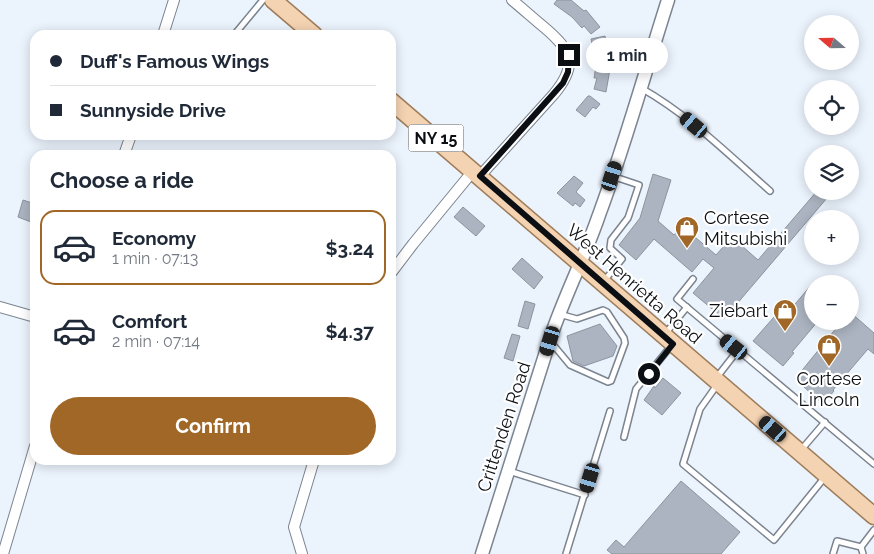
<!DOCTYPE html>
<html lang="en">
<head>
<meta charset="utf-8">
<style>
	:root { --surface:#fff; --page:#f6f6f7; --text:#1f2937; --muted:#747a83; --line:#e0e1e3; --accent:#a16726 }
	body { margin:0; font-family:Raleway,sans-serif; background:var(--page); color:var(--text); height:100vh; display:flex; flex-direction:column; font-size:19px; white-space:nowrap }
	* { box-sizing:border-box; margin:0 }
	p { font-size:16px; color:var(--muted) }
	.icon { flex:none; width:28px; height:28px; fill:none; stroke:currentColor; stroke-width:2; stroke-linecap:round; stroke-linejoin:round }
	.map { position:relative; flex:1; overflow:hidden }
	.details { position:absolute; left:30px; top:150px; width:366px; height:315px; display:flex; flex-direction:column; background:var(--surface); border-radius:15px; box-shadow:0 2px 12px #0003 }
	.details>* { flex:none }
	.guide { position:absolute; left:30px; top:30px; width:366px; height:110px; border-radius:15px; box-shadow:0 2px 12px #0003; display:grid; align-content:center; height:110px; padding:0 20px; background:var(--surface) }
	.needle { width:32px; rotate:290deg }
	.controls { position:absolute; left:804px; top:15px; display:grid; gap:10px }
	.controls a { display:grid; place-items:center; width:55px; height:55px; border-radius:50%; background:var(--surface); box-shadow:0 2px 12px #0003; font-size:25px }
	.end { position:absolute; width:22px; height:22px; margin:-11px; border:6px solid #0b0f13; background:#fff; box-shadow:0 0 0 2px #fff }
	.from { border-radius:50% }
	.bubble { position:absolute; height:35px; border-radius:18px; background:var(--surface); box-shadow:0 2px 12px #0003; font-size:16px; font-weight:700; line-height:35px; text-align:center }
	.car { position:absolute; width:15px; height:30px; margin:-15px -8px; border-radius:6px; box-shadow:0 0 4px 1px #0007; background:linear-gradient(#222 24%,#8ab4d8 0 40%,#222 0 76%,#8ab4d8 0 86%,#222 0) }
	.guide b { display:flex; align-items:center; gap:18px; height:48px; font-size:19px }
	.guide b+b { border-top:1px solid var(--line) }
	.guide i { width:12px; height:12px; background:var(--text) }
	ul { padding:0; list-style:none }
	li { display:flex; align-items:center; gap:15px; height:75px; margin:0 10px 8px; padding:0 10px; border:2px solid transparent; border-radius:15px }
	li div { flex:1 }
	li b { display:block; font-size:19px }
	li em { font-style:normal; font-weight:700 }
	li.active { border-color:var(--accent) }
	li>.icon { width:45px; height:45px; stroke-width:1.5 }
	h2 { padding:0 20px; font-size:22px; line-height:60px }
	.action { display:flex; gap:10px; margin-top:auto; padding:10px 20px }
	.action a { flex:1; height:58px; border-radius:30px; background:var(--accent); color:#fff; font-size:20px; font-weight:700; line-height:58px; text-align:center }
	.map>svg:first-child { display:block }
	.building { fill:#abb4c0; stroke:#8b949f }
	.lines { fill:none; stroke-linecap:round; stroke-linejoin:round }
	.service-casing { stroke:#7b848f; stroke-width:8 }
	.minor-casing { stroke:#7b848f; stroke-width:12 }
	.tertiary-casing { stroke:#7b848f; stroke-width:15 }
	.primary-casing { stroke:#9e7c59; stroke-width:19 }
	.service { stroke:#fff; stroke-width:5 }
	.minor { stroke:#fff; stroke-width:10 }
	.tertiary { stroke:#fff; stroke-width:12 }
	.primary { stroke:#f4d3b2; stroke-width:16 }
	.route { stroke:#0b0f13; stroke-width:6 }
	.labels { text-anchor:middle; stroke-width:4.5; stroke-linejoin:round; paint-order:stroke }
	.shield { fill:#fff; stroke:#54575a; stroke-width:1 }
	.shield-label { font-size:16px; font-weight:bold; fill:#0b0f13 }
	.poi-label { font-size:18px; fill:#0b0f13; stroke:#fff; text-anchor:start }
	.street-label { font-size:18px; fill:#0b0f13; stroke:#fff }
</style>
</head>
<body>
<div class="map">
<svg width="874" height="554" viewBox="0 0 874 554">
	<rect width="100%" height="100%" fill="#ebf3fd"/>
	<g class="building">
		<polygon points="557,0 571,0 584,11 586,10 600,27 591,34 584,26 582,28 572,17 554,4"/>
		<polygon points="605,36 608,50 614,49 616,56 596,61 591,39"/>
		<polygon points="596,66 610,69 606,92 594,89 597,78 594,78"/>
		<polygon points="588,96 590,96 600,104 596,109 593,107 585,117 576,110"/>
		<polygon points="653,174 671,180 658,221 674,235 682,226 716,255 732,237 758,260 817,191 833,191 724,319 693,293 714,268 703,259 692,272 654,239 636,260 619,245 640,218"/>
		<polygon points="574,176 583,183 576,192 585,200 580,207 575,203 573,206 557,193"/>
		<polygon points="23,200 35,204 31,222 18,217"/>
		<polygon points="463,207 485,226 476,236 454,217"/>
		<polygon points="522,258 543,277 534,289 512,269"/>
		<polygon points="812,284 812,321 818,321 792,352 794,353 783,366 753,341 774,317 780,322"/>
		<polygon points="525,301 535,304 528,329 518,326"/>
		<polygon points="850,312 874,333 874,354 868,349 833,390 834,391 823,404 795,379 842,321 850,321"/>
		<polygon points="600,324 617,346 613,356 584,366 573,361 567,336"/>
		<polygon points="512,334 520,336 513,361 504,358"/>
		<polygon points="663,378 681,393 662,415 644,400 654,386 655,388"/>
		<polygon points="681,481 740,532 721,554 612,554 607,550 616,540 624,547"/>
	</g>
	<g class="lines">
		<g class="service-casing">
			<g id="service">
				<polyline points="234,35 263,0"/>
				<path d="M641 88C689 115 729 155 770 191"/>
				<polyline points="693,279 677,299 874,464"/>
				<polyline points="604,281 622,259 610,248 611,240 628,218 639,185 612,176"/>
				<polyline points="665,334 687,307"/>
				<polyline points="550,341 570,365 608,382 611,381 625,343 624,338 607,312 603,310 577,319 559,314"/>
				<polyline points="717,377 738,350"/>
				<polyline points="717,385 700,409 683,464 774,540 825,477"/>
				<polyline points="624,437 636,389 671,346"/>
				<polyline points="801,450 825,422"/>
				<polyline points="509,471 585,495"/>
				<polyline points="566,554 610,411"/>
				<polyline points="833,554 837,541 861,547"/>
				<polyline points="863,554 861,547 874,530"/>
			</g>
		</g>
		<g class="minor-casing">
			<g id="minor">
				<polyline points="163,35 174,0"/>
				<polyline points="124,155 131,135"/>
				<path d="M480 176 554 94C578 65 572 51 545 28 534 19 523 9 512 0"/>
				<polyline points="391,273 413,244 473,171"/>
				<polyline points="0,307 35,317"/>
				<polyline points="3,554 35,446"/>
				<polyline points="302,554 294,527 314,460"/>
			</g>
		</g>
		<g class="tertiary-casing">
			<path id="tertiary" d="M482 554 551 336C565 295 585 256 599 215 625 145 645 72 668 0"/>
		</g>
		<g class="primary-casing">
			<g id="primary">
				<polyline points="273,0 314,35"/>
				<polyline points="391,101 874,516"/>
			</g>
		</g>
		<use href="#service" class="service"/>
		<use href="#minor" class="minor"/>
		<use href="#tertiary" class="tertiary"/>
		<use href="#primary" class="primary"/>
	</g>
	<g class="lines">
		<polyline class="route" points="569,55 568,72 563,83 480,176 673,344 649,374"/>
	</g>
	<defs>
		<g id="shop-pin" transform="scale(1.25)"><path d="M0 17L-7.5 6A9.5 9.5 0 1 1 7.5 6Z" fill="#a16726" stroke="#fff"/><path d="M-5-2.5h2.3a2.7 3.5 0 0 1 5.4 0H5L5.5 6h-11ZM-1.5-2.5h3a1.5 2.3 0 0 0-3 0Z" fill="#fff"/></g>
	</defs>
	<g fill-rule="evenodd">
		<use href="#shop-pin" x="687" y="228"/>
		<use href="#shop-pin" x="785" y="311"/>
		<use href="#shop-pin" x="829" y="346"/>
	</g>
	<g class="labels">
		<rect class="shield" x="408.5" y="124.5" width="55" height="27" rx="4"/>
		<g class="shield-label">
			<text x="436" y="144">NY 15</text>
		</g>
		<g class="poi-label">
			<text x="704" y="224">Cortese<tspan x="704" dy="21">Mitsubishi</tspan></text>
			<text x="768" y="317" text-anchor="end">Ziebart</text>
			<text x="829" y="385" text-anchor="middle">Cortese<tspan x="829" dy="21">Lincoln</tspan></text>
		</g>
		<g class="street-label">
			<text transform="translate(634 284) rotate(41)" y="6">West Henrietta Road</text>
			<text transform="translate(504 427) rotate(-72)" y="6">Crittenden Road</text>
		</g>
	</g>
</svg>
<div class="controls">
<a><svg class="needle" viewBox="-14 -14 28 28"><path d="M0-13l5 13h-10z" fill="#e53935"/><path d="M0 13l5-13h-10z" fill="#747a83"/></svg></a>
<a><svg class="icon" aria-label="locate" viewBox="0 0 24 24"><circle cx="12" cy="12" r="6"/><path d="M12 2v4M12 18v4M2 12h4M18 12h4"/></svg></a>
<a><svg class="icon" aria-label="layers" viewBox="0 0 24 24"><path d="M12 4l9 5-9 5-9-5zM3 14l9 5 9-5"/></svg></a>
<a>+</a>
<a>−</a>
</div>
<i class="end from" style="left:649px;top:374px"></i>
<i class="end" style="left:569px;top:55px"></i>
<div class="bubble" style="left:586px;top:38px;width:82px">1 min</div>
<i class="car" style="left:694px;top:125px;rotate:310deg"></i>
<i class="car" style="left:612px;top:176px;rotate:18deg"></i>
<i class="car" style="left:550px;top:341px;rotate:197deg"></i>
<i class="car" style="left:734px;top:347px;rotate:309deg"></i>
<i class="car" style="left:773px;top:429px;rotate:311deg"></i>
<i class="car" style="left:590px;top:478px;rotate:197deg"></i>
<div class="guide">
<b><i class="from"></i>Duff's Famous Wings</b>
<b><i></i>Sunnyside Drive</b>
</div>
<section class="details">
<h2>Choose a ride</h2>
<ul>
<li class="active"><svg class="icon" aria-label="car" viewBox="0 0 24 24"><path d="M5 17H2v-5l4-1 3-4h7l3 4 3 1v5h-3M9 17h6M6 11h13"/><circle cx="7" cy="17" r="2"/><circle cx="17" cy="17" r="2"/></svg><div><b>Economy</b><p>1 min · 07:13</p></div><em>$3.24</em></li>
<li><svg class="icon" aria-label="car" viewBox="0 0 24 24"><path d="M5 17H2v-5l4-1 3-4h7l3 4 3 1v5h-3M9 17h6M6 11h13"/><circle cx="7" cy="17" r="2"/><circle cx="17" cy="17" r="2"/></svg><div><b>Comfort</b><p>2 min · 07:14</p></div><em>$4.37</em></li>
</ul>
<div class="action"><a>Confirm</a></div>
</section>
</div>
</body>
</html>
